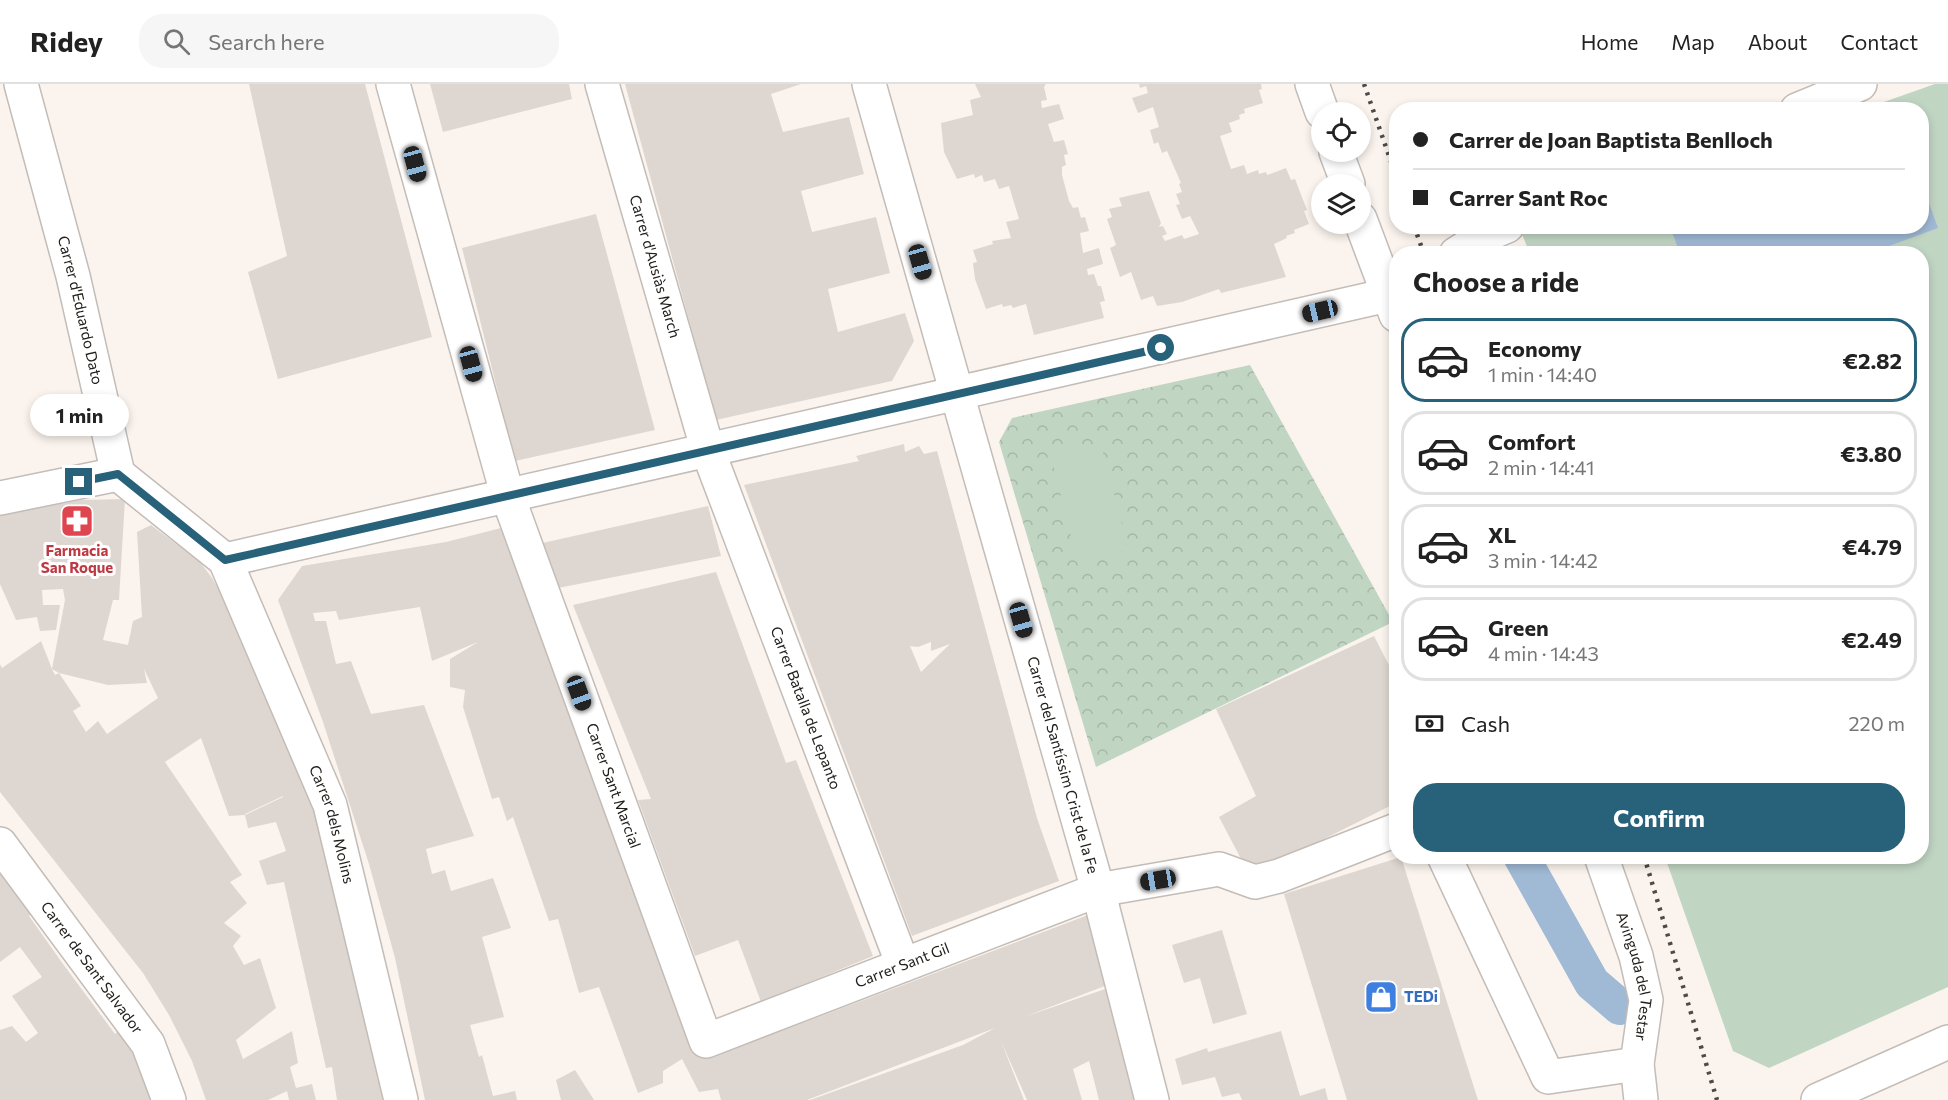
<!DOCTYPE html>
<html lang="en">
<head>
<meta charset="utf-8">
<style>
	:root { --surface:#fff; --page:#f6f6f6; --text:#222; --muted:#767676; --line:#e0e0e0; --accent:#27627a }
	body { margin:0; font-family:Commissioner,sans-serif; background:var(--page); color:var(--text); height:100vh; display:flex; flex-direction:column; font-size:22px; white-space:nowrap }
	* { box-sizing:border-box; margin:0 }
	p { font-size:20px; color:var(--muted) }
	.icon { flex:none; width:33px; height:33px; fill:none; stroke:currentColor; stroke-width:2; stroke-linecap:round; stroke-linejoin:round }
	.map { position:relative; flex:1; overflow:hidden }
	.details { position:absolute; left:1389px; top:162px; width:540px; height:618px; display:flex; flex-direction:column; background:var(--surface); border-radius:24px; box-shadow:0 3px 9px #0003 }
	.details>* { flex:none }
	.hud { position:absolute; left:1389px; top:18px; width:540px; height:132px; border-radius:24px; box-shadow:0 3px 9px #0003; display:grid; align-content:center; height:132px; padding:0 24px; background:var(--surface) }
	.controls { position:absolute; left:1311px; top:18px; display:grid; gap:12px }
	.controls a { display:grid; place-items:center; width:60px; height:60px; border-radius:50%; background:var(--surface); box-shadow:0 3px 9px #0003; font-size:30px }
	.end { position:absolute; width:27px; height:27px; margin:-14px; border:8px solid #27627a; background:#fff; box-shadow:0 0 0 3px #fff }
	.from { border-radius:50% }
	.bubble { position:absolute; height:42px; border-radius:21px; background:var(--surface); box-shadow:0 3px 9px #0003; font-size:20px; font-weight:700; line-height:42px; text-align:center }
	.car { position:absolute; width:18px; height:36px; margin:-18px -9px; border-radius:8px; box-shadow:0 0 4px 2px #0007; background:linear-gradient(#222 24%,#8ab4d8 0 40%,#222 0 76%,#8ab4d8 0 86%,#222 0) }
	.hud b { display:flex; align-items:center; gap:21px; height:57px; font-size:22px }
	.hud b+b { border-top:2px solid var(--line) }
	.hud i { width:15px; height:15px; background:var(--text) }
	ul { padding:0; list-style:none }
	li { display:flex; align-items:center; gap:18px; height:84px; margin:0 12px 9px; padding:0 12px; border:3px solid var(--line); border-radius:24px }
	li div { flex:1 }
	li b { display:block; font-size:22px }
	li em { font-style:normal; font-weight:700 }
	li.selected { border-color:var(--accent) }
	li>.icon { width:54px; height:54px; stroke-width:1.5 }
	h2 { padding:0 24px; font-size:27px; line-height:72px }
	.pay { display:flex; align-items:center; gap:15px; height:66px; padding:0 24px; font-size:22px }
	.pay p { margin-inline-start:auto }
	.action { display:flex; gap:12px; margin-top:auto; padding:12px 24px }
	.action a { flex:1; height:69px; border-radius:24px; background:var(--accent); color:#fff; font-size:24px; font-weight:700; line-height:69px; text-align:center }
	header { display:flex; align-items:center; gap:36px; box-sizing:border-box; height:84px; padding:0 30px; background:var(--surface); border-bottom:2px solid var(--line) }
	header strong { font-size:28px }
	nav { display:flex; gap:33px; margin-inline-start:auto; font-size:21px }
	.search { width:420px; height:54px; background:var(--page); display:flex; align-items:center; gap:15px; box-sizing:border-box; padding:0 21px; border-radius:24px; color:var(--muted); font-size:22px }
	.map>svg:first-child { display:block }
	.park { fill:url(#park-crowns) }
	.pitch { fill:#c1d5c3 }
	.water { fill:#a0b9d4 }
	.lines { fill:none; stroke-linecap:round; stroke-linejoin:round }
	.canal { stroke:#a0b9d4; stroke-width:36 }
	.building { fill:#ded7d1; fill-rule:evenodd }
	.minor-casing { stroke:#c3bcb7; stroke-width:36 }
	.minor { stroke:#fff; stroke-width:33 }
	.rail { stroke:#4d4a47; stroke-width:4.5; stroke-dasharray:3 6; stroke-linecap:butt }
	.route { stroke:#27627a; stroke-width:8 }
	.labels { text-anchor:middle; stroke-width:6; stroke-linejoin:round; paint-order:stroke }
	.street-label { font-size:15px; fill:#22201d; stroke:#fff }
	.health-label { font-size:15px; font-weight:bold; fill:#be3a42; stroke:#fff }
	.shop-label { font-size:15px; font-weight:bold; fill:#366cbe; stroke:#fff; text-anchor:start }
</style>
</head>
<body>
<header>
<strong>Ridey</strong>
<div class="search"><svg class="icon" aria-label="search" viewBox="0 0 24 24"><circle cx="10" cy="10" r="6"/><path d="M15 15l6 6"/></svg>Search here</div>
<nav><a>Home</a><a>Map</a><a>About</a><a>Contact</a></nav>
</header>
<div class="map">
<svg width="1948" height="1016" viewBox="0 0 1948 1016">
	<defs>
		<pattern id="park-crowns" width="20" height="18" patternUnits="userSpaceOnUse" patternTransform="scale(1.5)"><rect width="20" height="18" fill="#c1d5c3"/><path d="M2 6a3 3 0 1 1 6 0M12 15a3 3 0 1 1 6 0" fill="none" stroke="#a6b7a7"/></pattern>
	</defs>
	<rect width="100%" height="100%" fill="#fbf4ee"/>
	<polygon class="park" points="1250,281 1393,538 1096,683 999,358 1012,334"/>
	<g class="pitch">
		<polygon points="1935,0 1948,0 1948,903 1769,984 1733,967 1665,773 1922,772 1922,170 1530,170 1522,150 1542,142 1922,142 1922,26 1864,25"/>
		<polygon points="1101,361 1129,466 1078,479 1051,373"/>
	</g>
	<polygon class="water" points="1922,100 1938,144 1870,169 1680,169 1670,143 1922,142"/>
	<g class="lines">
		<polyline class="canal" points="1521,772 1592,899 1620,923"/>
	</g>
	<g class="building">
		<polygon points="249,0 365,0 432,253 278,295 248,188 287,172"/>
		<polygon points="430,0 569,0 572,15 443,48"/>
		<polygon points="625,0 801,0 771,10 783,48 849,33 864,90 801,107 812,148 876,133 890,189 828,205 838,248 905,229 914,257 892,297 716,336"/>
		<polygon points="975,0 1046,0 1044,3 1047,16 1041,17 1042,24 1059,20 1064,35 1048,40 1054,58 1064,56 1068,70 1064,71 1066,81 1062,83 1062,91 1069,117 1073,124 1078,123 1081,134 1085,133 1089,147 1080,149 1083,169 1099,164 1103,180 1087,185 1088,191 1094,190 1098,202 1101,202 1105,217 1100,218 1104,234 1034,251 1026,220 1013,224 1011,221 1003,223 1002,220 986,225 975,195 973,179 977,178 973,166 993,160 992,157 1011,154 1006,138 1019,135 1009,102 999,105 995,95 984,98 982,91 975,94 974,90 957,95 944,68 941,39 973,31 970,16 981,13"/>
		<polygon points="1139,0 1261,0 1262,5 1259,6 1263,19 1244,25 1245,29 1239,31 1240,35 1229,39 1232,48 1220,52 1231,85 1244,81 1247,90 1258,86 1259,90 1266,88 1267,91 1286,84 1291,96 1295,95 1307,126 1304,127 1309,140 1294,146 1295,149 1286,152 1287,154 1274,160 1286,193 1221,209 1219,205 1182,218 1157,222 1153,212 1141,216 1131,188 1120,193 1110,164 1116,161 1107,135 1112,133 1109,125 1122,122 1119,114 1149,107 1161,139 1159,143 1163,142 1167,150 1162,152 1165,157 1182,151 1184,155 1199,150 1190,132 1182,135 1176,121 1180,120 1176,110 1182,108 1179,100 1181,99 1167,67 1162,69 1158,58 1154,60 1150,46 1159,43 1153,23 1138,29 1132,14 1148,9 1146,2 1140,4"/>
		<polygon points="596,130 655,346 515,377 462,164"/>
		<path d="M904 360 905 368 919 362 924 370 937 367 1037 734 1059 797 912 852 744 401 859 377 856 372ZM931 558V567L950 560 921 588 910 562 918 563Z"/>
		<path d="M125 415 119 516H113L103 556 128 561 133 537 142 533 137 448 151 441 200 478 212 494 262 581 315 698 384 1016H337L332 983 326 984 284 798 267 801 259 777 286 767 276 738 248 744 245 731 229 732 201 654 165 678 242 791 230 798 247 819 224 839 241 852 233 862 244 881 260 874 276 924 236 956 243 975 292 947 298 979 290 983 296 1004 312 1000 316 1016H289L287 1007 268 1016H206L192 977 169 931 143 889 0 708V580L2 584 41 557 52 585 55 591 59 589 52 585 65 516 63 505 42 506 43 521H60L56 546 40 547 37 533 16 536 0 500V431L81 416ZM144 585 158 614 107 650 98 637 86 648 73 627 81 622 59 589 108 601 147 599ZM283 712V713L245 731V730Z"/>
		<polygon points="708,422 721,472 553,505 538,460"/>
		<polygon points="505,443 546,535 708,975 1088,831 1110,900 1024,933 1111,903 1143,1016 1099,1016 1089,977 1073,985 1082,1016 1027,1016 1001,957 1024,1016 810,1016 963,961 995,944 807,1016 721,1016 718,1005 699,1008 682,975 663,987 663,999 638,1009 599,903 579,909 558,835 549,837 513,733 507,737 499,713 492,715 463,623 465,606 450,603 450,575 478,558 432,577 420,523 339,536 336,527 313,529 315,537 326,537 336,580 351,577 371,630 424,621 474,752 426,765 432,790 445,786 451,807 493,794 511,844 482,853 504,933 470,941 479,973 482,971 493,1012 515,1007 517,1016 425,1016 395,874 369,780 323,638 278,516 302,482 446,458"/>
		<polygon points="716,488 786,679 796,676 873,872 761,918 738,856 695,872 638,716 651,715 573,521"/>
		<polygon points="1374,552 1396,595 1396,719 1250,792 1219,733 1256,712 1216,625"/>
		<polygon points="1401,773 1478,1016 1347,1016 1284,810"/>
		<polygon points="0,785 32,829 29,832 63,880 115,950 118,947 135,973 142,992 147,989 164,1016 0,1016 0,946 12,942 26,958 38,949 12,912 42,893 20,863 0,878"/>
		<polygon points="1222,846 1247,930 1213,940 1200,894 1184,899 1172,861"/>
		<polygon points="1281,947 1300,1012 1325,1004 1328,1016 1242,1016 1239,1009 1222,1013 1215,993 1182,1001 1175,975 1207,964 1208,968"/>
		<polygon points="575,986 594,1016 561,1016 556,996"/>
	</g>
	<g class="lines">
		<g class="minor-casing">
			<g id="minor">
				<path id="s1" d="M21 0 73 192 118 390 225 476 330 721 401 1016"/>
				<path id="s2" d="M393 0 508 413 706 957 1098 806 1219 785 1255 798 1279 792 1396 746"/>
				<path id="s3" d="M602 0 708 367 903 881"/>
				<path id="s4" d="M869 0 1098 806 1152 1016"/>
				<polyline points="1312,0 1322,28"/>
				<polyline points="1797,26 1860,0"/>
				<polyline points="1336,68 1348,100"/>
				<polyline points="1360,135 1396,231"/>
				<polyline points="1456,170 1486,151 1507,142"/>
				<polyline points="0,414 118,390"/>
				<polyline points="225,476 1388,211 1396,206"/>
				<path id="s5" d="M0 760 148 960 169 1016"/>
				<polyline points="1444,772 1548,993 1637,980"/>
				<path id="s6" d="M1601 772 1636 872 1646 916 1637 980 1641 1016"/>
				<polyline points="1818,1016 1948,958"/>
			</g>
		</g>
		<use href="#minor" class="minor"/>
		<g class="rail">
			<polyline points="1364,0 1396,92"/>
			<polyline points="1414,142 1424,170"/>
			<polyline points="1644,772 1717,1016"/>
		</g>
	</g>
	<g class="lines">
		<polyline class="route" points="79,398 118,390 225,476 1161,264"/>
	</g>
	<defs>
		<g id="pharmacy-square" transform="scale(1.725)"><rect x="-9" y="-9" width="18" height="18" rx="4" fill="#e0444e" stroke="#fff"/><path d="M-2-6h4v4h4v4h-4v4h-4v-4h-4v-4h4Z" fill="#fff"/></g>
		<g id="shop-square" transform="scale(1.725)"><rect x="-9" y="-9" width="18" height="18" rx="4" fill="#3f7fe0" stroke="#fff"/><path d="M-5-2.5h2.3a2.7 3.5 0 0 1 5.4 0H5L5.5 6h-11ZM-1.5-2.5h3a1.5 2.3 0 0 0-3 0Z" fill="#fff"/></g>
	</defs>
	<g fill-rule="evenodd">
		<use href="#pharmacy-square" x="77" y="437"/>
		<use href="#shop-square" x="1381" y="913"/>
	</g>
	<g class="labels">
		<g class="street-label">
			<text dy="5" stroke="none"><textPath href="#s3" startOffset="190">Carrer d'Ausiàs March</textPath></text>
			<text dy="5" stroke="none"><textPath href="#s1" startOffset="234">Carrer d'Eduardo Dato</textPath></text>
			<text dy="5" stroke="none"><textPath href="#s3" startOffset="657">Carrer Batalla de Lepanto</textPath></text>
			<text dy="5" stroke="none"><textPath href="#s4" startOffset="708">Carrer del Santíssim Crist de la Fe</textPath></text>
			<text dy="5" stroke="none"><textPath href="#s2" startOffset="736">Carrer Sant Marcial</textPath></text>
			<text dy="5" stroke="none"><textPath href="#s1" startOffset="825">Carrer dels Molins</textPath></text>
			<text dy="5" stroke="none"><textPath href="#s2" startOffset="1218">Carrer Sant Gil</textPath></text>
			<text dy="5" stroke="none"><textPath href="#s5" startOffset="154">Carrer de Sant Salvador</textPath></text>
			<text dy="5" stroke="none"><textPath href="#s6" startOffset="126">Avinguda del Testar</textPath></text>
		</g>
		<g class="health-label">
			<text x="77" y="472">Farmacia<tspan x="77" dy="17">San Roque</tspan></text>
		</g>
		<g class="shop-label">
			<text x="1404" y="918">TEDi</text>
		</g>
	</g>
</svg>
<div class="controls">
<a><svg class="icon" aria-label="locate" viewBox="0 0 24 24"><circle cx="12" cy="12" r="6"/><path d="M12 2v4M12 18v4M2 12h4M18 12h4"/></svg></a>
<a><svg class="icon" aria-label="layers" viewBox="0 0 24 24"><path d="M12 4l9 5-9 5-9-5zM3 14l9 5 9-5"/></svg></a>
</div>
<i class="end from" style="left:1161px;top:264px"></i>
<i class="end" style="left:79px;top:398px"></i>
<div class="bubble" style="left:30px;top:310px;width:99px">1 min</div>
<i class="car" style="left:415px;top:80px;rotate:165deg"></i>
<i class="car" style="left:920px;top:178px;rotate:164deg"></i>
<i class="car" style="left:1320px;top:227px;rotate:257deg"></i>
<i class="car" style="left:471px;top:280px;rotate:165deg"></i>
<i class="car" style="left:1021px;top:536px;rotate:164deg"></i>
<i class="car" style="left:579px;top:609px;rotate:160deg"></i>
<i class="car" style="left:1158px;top:796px;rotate:260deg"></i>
<div class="hud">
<b><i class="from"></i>Carrer de Joan Baptista Benlloch</b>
<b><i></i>Carrer Sant Roc</b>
</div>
<section class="details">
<h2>Choose a ride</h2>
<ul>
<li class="selected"><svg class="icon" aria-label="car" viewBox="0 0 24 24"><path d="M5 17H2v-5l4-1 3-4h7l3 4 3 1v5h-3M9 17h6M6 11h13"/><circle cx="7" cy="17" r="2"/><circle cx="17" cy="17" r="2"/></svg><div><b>Economy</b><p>1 min · 14:40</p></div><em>€2.82</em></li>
<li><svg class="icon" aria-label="car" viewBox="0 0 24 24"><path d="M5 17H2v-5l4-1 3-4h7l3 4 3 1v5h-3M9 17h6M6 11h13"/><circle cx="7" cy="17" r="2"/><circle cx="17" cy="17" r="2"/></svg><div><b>Comfort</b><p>2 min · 14:41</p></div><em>€3.80</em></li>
<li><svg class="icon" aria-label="car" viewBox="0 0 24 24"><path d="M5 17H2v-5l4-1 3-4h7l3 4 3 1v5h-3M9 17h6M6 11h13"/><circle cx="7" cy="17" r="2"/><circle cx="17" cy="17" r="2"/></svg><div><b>XL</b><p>3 min · 14:42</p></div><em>€4.79</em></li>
<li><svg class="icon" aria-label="car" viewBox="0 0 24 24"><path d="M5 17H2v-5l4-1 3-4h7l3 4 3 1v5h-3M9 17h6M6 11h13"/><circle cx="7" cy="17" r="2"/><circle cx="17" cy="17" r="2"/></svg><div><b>Green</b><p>4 min · 14:43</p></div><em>€2.49</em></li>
</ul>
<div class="pay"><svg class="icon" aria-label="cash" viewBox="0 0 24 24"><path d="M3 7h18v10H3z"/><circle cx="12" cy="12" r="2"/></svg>Cash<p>220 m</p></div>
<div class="action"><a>Confirm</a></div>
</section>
</div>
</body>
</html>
